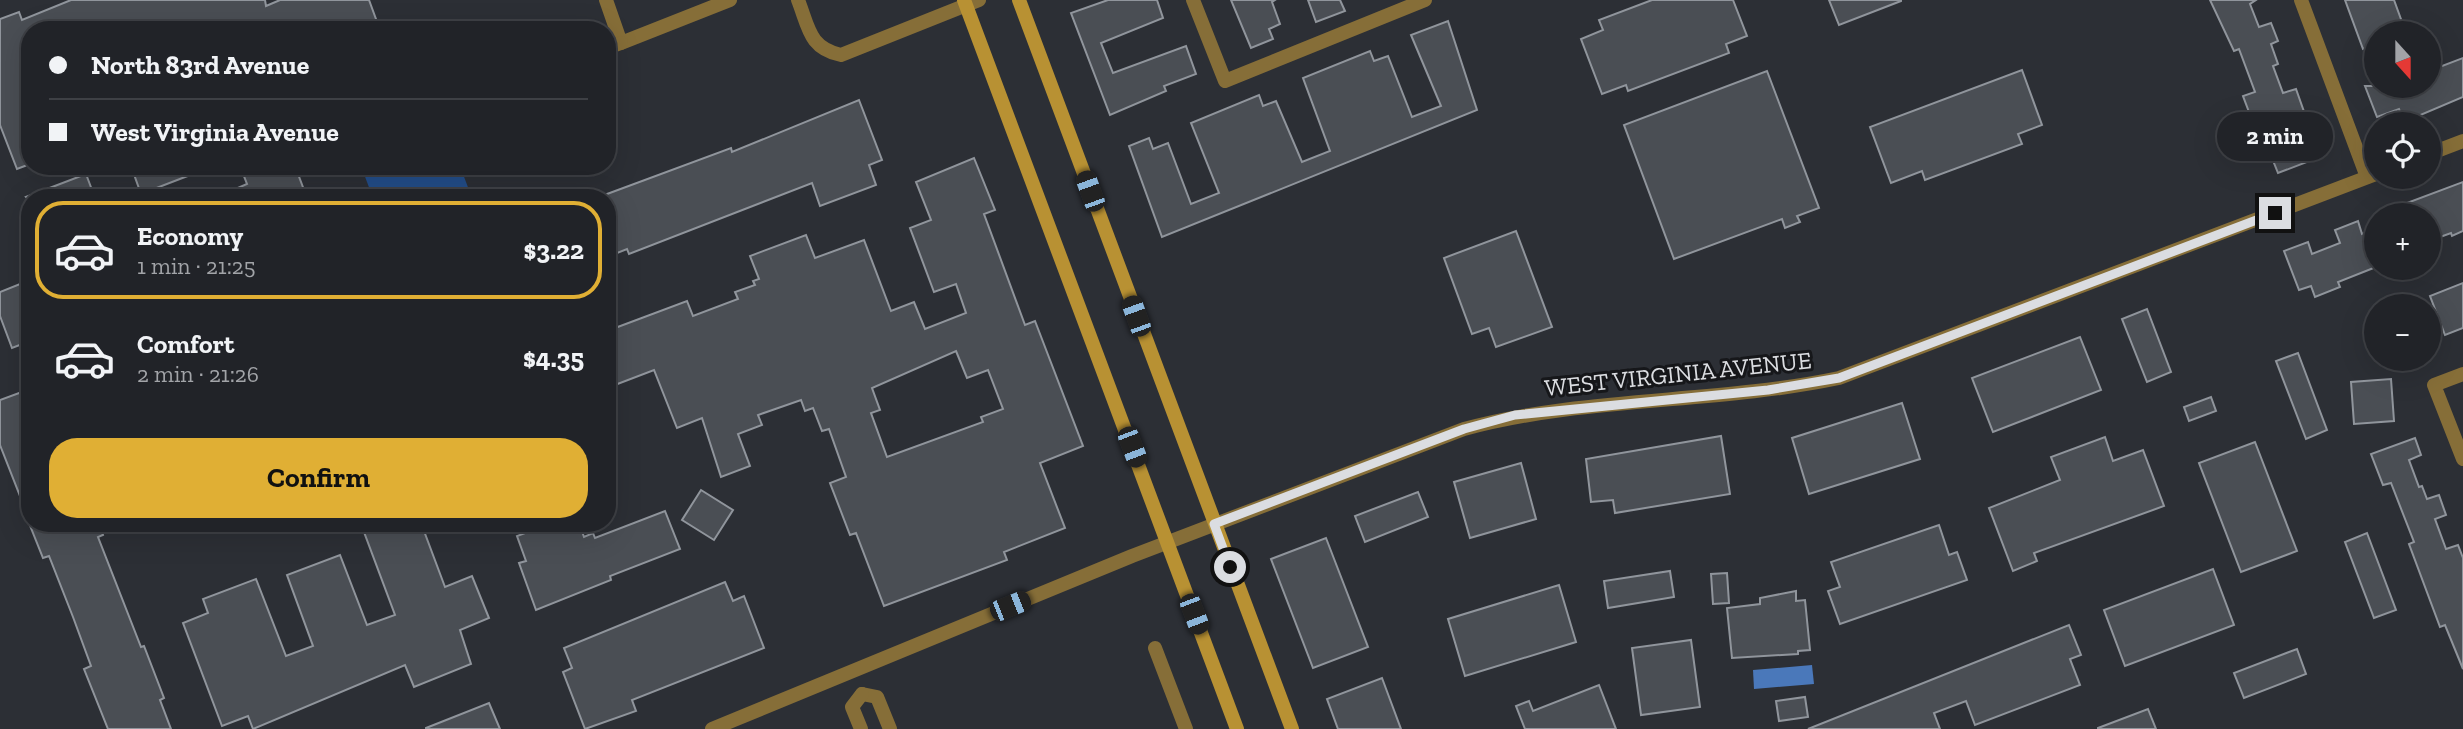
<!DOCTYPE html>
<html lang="en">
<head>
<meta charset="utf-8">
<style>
	:root { --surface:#212328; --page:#2d2f34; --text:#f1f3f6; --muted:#a2a4a8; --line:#3e4045; --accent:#e0af34 }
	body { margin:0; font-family:"Zilla Slab",serif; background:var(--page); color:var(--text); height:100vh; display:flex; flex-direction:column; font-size:26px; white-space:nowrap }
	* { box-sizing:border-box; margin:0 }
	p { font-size:23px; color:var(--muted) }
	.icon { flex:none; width:38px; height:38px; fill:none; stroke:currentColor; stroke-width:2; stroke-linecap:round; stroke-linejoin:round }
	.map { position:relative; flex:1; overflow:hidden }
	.panel { position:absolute; left:21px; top:189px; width:595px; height:343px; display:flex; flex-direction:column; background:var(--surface); border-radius:28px; box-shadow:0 7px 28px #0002,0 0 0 2px var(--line) }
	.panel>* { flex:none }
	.guide { position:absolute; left:21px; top:21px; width:595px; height:154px; border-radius:28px; box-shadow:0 7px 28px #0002,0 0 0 2px var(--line); display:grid; align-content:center; height:154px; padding:0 28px; background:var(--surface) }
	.needle { width:46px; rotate:159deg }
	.fabs { position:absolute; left:2364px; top:21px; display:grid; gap:14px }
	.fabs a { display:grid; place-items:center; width:77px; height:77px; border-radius:50%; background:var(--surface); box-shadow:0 7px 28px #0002,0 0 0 2px var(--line); font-size:35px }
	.end { position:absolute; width:32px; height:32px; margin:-16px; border:9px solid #dbdde1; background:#111; box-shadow:0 0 0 4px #111 }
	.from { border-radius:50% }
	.bubble { position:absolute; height:49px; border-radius:24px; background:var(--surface); box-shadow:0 7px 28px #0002,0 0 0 2px var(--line); font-size:23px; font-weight:700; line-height:49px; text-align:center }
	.car { position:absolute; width:21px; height:42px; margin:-21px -10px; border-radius:9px; box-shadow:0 0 5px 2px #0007; background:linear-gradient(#222 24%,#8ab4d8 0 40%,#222 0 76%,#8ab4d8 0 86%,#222 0) }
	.guide b { display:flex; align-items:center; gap:24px; height:66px; font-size:26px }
	.guide b+b { border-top:2px solid var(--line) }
	.guide i { width:18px; height:18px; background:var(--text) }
	ul { padding:12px 0 0; list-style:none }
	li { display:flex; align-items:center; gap:21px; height:98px; margin:0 14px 10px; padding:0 14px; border:4px solid transparent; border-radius:28px }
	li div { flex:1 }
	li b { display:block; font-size:26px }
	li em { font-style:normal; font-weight:700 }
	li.selected { border-color:var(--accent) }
	li>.icon { width:63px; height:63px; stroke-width:1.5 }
	.primary-button { display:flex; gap:14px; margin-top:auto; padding:14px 28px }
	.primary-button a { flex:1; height:80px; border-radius:28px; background:var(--accent); color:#111; font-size:28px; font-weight:700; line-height:80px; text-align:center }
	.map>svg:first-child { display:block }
	.green { fill:#234e8a }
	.water { fill:#4a78ba }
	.building { fill:#4a4e54; stroke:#90959c; stroke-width:2; fill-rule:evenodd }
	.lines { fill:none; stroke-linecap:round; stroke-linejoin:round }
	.street { stroke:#866e38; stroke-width:14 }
	.secondary { stroke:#b89133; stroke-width:14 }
	.route { stroke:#dbdde1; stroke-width:9 }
	.labels { text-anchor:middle; stroke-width:6; stroke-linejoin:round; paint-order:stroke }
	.street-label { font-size:24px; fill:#dbdde1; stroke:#16171a }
</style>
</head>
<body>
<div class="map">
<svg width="2463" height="729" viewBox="0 0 2463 729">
	<rect width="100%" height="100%" fill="#2c2f35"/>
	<polygon class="green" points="361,166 460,166 472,198 373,198"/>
	<polygon class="water" points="1812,665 1814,684 1754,689 1753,670"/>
	<g class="building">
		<polygon points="71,0 265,0 266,6 280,0 369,0 380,30 30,30 30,164 17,169 0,125 0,19 19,12 22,20"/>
		<polygon points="1108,0 1157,0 1163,18 1101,43 1113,73 1186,46 1196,74 1164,86 1166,91 1110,115 1071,13"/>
		<polygon points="1231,0 1275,0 1272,2 1280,24 1269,29 1273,39 1251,48"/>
		<polygon points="1308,0 1340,0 1345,11 1316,22"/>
		<polygon points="1652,0 1733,0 1747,36 1726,44 1729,53 1628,91 1626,85 1602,94 1581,39 1603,30 1599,20"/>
		<polygon points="1829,0 1901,0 1901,1 1839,25"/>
		<polygon points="2210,0 2256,0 2250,4 2259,27 2271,23 2278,41 2271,44 2278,64 2273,66 2283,93 2296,89 2320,157 2278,173 2272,158 2278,155 2268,127 2264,129 2259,117 2252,120 2243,96 2255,92 2239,49 2234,51"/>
		<polygon points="2345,0 2394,0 2406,33 2376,33 2376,44 2363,49"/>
		<polygon points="1448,21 1477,110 1162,237 1129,146 1149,138 1153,149 1168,143 1191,204 1219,193 1191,123 1259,95 1263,106 1276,101 1302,162 1330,151 1303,78 1370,51 1374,61 1388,56 1412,117 1441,106 1411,35"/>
		<polygon points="2463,58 2463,97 2404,122 2399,109 2377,117 2365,86 2429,86 2429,71"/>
		<polygon points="2022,70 2042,125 2018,134 2022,144 1925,180 1922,171 1891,183 1870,127"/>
		<polygon points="1767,71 1819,208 1797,216 1800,222 1785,228 1782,219 1674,259 1624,125"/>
		<polygon points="859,100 882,160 869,165 876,185 820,206 812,183 629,254 627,249 607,257 607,194 731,148 732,152"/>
		<path d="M974 158 995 210 984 214 1025 325 1035 321 1083 446 1040 463 1065 528 1004 552 1007 560 884 606 856 533 850 535 830 483 846 477 829 429 822 431 813 408 805 411 801 400 758 415 762 425 738 434 750 466 721 477 702 418 677 428 654 370 607 388V331L687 301 693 316 738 299 735 292 755 285 753 281 759 279 750 256 806 235 815 258 864 240 891 311 914 302 925 329 966 313 956 284 934 292 910 228 931 220 916 182ZM956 351 967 378 988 370 1003 409 981 417 983 422 887 457 871 413 880 410 872 388Z"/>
		<polygon points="131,166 210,166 211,167 141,194"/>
		<polygon points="240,166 295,166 307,198 215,198 247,184"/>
		<polygon points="86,174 95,198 27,198 26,197"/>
		<polygon points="2463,182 2463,231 2452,236 2451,233 2429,241 2429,215 2375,215"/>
		<polygon points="2358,221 2362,234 2373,230 2376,238 2376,267 2338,282 2340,287 2315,297 2311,286 2299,290 2284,251 2308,242 2312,254 2340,243 2335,230"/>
		<polygon points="1516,231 1552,327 1496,347 1489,328 1472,334 1444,258"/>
		<polygon points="30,280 30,341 12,348 0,316 0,292"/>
		<polygon points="2463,283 2463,328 2445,335 2430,296"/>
		<polygon points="2147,309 2171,372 2147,382 2122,319"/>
		<polygon points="2080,337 2101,390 1993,432 1972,378"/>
		<polygon points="2298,353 2327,430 2306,439 2276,361"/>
		<polygon points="2391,379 2394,421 2354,424 2351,382"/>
		<polygon points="30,389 30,519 29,519 0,445 0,400"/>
		<polygon points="2211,397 2216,411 2189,421 2184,407"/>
		<polygon points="1902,403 1920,459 1809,494 1792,438"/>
		<polygon points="1721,436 1730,494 1615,513 1613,500 1591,502 1586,459"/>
		<polygon points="2105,437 2113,461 2143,450 2164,506 2034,553 2037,561 2013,571 1989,508 2060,480 2051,457"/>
		<polygon points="2415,438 2421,455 2409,460 2419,487 2422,486 2427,499 2439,495 2446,515 2435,519 2446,549 2458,545 2463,558 2463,669 2445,625 2440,627 2409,544 2414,542 2391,483 2383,485 2371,454"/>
		<polygon points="2255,442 2297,551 2241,572 2199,463"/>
		<polygon points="1521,463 1536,519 1470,538 1454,482"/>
		<polygon points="701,490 733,510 714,540 682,520"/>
		<polygon points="1418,492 1428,517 1365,542 1355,516"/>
		<polygon points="665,511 680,549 610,576 611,580 536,610 519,563 526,561 517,536 552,523 579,523 584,537 593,533 595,538"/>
		<polygon points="29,523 99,523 103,535 98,537 141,647 144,646 164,698 160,700 171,729 108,729 84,669 91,666 73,617 49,556 43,558"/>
		<polygon points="387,523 421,523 445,587 472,576 489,618 460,630 471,664 414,687 405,665 253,729 248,716 222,726 183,623 208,613 203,599 256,579 286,656 313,646 287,575 340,555 367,625 395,615 364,532"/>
		<polygon points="1939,525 1949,555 1957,552 1967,580 1840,624 1828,591 1840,587 1831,562"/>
		<polygon points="2367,533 2396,610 2374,618 2345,542"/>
		<polygon points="1326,538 1368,647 1313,668 1271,559"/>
		<polygon points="2213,569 2234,625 2125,666 2104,610"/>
		<polygon points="1670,571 1674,597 1608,608 1604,581"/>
		<polygon points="1727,573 1729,603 1713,604 1711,574"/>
		<polygon points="725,582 733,601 744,596 764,648 632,700 636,711 585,729 563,672 572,668 564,648"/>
		<polygon points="1559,585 1576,642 1465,676 1448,619"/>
		<polygon points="1796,591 1796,601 1805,600 1810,650 1798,651 1798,654 1732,658 1727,608 1760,604 1760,598"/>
		<polygon points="2069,625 2081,655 2070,659 2080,685 1975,725 1966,701 1934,713 1940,729 1808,729"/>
		<polygon points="1691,640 1700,707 1641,715 1632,648"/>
		<polygon points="2297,649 2306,674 2244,698 2234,673"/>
		<polygon points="1382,678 1401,729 1338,729 1327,699"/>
		<polygon points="1599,685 1616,729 1525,729 1516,706 1529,701 1533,711"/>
		<polygon points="1805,697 1808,717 1779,721 1776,701"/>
		<polygon points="489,703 500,729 426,729 426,728"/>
		<polygon points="2148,709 2156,729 2098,729 2098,728"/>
	</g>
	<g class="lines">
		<g class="street">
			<polyline points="606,0 621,43 730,0"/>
			<path d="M798 0C809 28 809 48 841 55L979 0"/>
			<polyline points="1193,0 1225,81 1425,0"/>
			<polyline points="2301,0 2367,177"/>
			<polyline points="607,48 621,43"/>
			<polyline points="2429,154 2463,141"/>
			<polyline points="2463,374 2434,385 2463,459"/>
			<polyline points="1155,648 1186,729"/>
			<polyline points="862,694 877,697 890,729"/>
			<path d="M712 729 1132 556 1464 429C1586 396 1715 404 1839 378L2376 174"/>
			<polyline points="861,729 852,707 862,694"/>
		</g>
		<g class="secondary">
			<polyline points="964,0 1237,729"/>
			<polyline points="1019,0 1292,729"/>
		</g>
	</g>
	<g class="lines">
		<polyline class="route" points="1230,567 1214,524 1464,429 1515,415 1768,390 1839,378 2275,213"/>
	</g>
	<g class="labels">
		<g class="street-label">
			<text transform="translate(1678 374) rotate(-6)" y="8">WEST VIRGINIA AVENUE</text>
		</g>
	</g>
</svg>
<div class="fabs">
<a><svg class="needle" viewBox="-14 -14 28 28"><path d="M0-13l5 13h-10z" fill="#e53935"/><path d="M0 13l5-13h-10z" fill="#a2a4a8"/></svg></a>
<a><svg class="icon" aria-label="locate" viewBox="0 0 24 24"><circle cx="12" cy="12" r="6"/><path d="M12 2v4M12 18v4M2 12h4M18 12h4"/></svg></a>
<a>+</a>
<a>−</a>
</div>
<i class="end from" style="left:1230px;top:567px"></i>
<i class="end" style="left:2275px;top:213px"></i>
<div class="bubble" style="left:2217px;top:112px;width:116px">2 min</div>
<i class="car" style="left:1090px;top:191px;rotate:340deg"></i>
<i class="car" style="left:1136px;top:316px;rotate:340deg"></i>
<i class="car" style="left:1132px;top:447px;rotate:159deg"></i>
<i class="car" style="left:1010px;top:606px;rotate:68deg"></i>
<i class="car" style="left:1194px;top:614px;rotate:159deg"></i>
<div class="guide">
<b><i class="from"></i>North 83rd Avenue</b>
<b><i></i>West Virginia Avenue</b>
</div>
<section class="panel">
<ul>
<li class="selected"><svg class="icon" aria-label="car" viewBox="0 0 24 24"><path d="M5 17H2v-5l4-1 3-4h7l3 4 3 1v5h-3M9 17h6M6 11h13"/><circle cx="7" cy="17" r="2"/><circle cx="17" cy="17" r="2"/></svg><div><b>Economy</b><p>1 min · 21:25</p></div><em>$3.22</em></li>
<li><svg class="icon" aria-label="car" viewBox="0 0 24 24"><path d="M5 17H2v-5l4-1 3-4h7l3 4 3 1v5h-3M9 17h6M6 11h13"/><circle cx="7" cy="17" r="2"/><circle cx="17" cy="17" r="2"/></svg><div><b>Comfort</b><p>2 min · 21:26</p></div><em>$4.35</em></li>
</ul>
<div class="primary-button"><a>Confirm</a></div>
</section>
</div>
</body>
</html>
